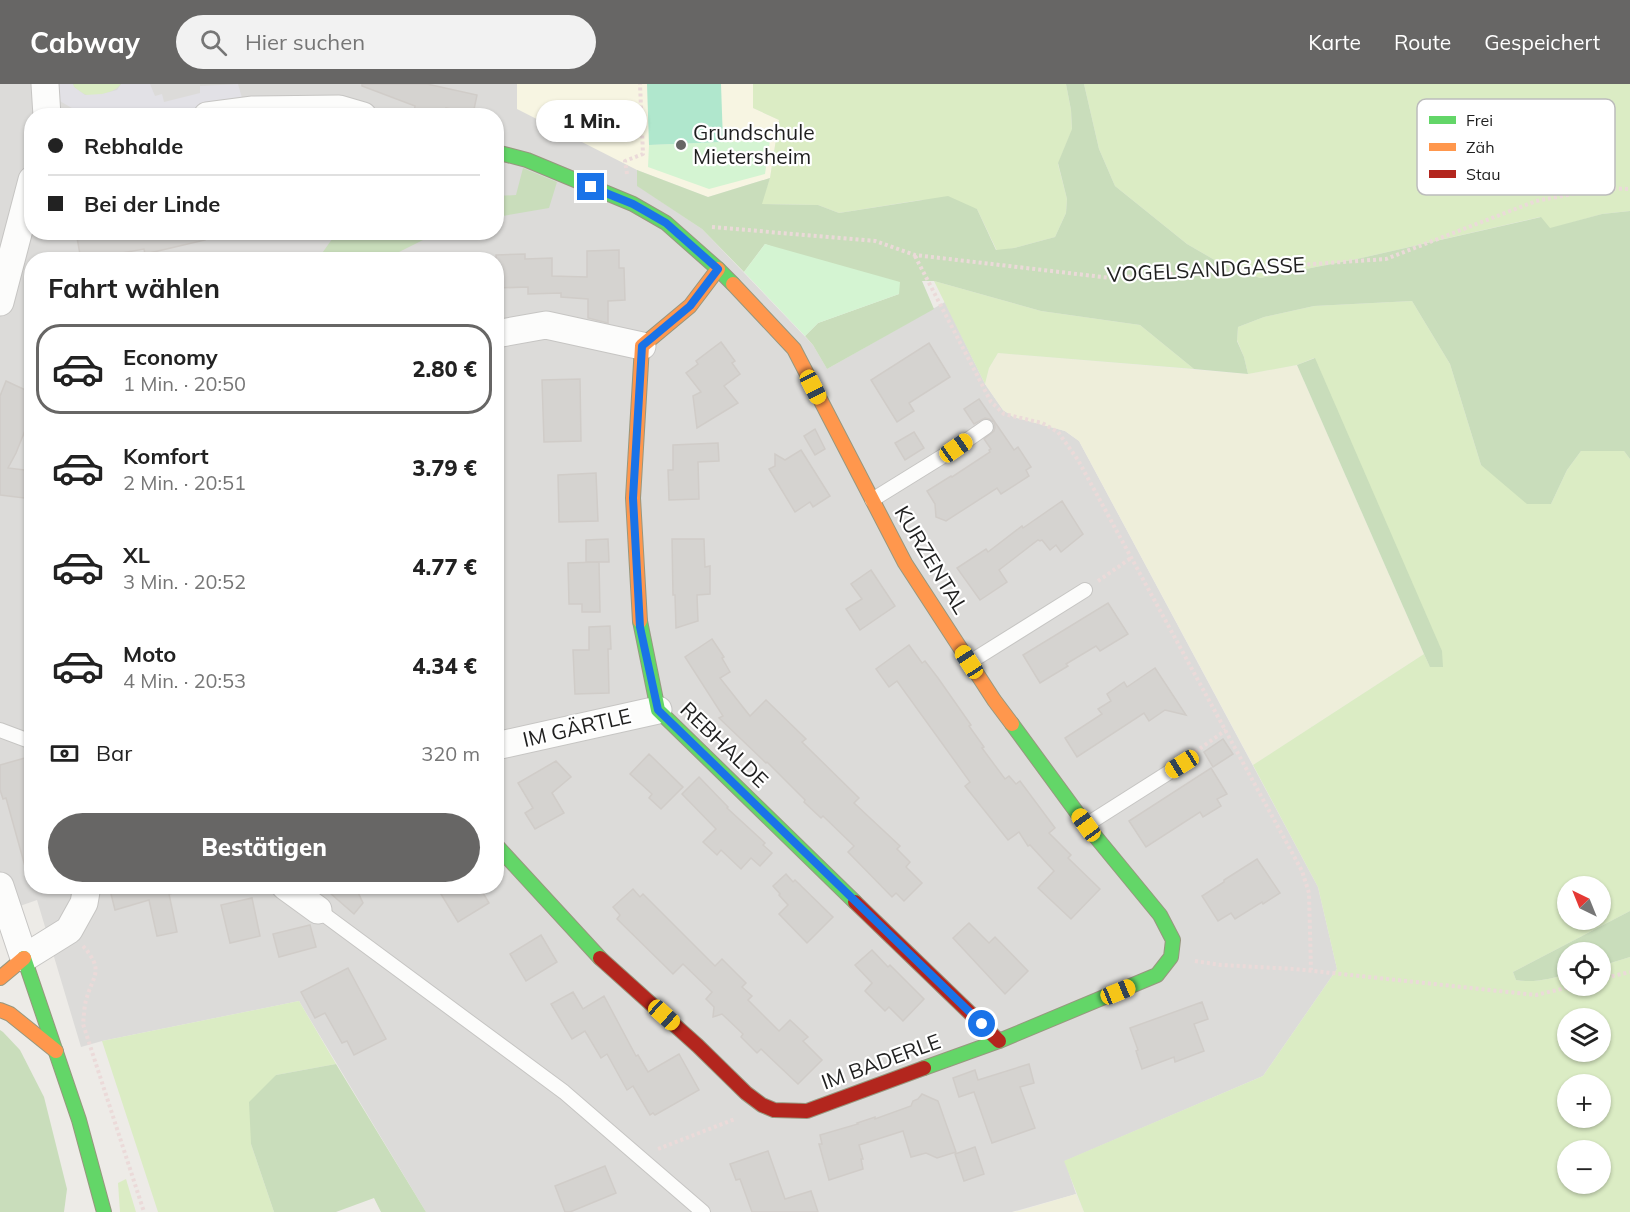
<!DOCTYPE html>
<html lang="de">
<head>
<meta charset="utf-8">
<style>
	:root { --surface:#fff; --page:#f2f2f2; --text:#222; --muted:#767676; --line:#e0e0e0; --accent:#676665 }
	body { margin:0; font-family:Mulish,sans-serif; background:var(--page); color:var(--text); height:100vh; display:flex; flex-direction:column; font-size:22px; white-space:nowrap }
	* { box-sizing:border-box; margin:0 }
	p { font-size:20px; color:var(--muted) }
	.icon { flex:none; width:33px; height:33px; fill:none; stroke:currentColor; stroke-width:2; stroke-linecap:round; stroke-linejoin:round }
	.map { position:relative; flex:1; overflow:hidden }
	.side { position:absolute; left:24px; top:168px; width:480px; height:642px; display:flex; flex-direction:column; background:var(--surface); border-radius:24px; box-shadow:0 2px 4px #0004 }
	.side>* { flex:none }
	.hud { position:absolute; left:24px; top:24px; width:480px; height:132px; border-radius:24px; box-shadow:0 2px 4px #0004; display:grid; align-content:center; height:132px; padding:0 24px; background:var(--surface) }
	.needle { width:39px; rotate:317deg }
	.buttons { position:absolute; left:1557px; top:792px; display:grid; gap:12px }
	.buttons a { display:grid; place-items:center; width:54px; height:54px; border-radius:50%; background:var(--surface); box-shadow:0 2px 4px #0004; font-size:30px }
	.end { position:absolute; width:27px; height:27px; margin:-14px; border:8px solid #1a73e8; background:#fff; box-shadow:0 0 0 3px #fff }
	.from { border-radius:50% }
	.bubble { position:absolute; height:42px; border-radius:21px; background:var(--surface); box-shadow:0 2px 4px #0004; font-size:20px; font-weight:800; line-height:42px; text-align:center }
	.car { position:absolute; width:18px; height:36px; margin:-18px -9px; border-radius:8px; box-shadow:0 0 4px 2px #0007; background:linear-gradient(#f5c518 24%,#345 0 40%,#f5c518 0 76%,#345 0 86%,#f5c518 0) }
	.hud b { display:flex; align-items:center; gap:21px; height:57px; font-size:22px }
	.hud b+b { border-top:2px solid var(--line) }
	.hud i { width:15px; height:15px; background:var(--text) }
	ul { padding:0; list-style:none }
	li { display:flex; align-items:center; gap:18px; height:90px; margin:0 12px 9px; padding:0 12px; border:3px solid transparent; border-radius:24px }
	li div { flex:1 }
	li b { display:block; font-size:22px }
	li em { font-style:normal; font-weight:800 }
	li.active { border-color:var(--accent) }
	li>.icon { width:54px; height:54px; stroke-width:1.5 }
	h2 { padding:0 24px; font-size:27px; line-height:72px }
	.pay { display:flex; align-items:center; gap:15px; height:66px; padding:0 24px; font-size:22px }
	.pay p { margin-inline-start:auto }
	.button { display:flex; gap:12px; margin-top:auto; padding:12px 24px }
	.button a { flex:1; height:69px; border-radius:36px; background:var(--accent); color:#fff; font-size:24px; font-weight:800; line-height:69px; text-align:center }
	header { display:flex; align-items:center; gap:36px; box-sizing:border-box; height:84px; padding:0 30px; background:var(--accent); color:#fff }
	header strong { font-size:28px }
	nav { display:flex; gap:33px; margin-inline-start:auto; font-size:21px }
	.search { width:420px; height:54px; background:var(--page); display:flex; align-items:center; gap:15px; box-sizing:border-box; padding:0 21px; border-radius:33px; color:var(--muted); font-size:22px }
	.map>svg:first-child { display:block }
	.residential { fill:#dcdbd9; fill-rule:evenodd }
	.education { fill:#f7f5e2 }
	.farmland { fill:#eeeeda }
	.grass { fill:#dbecc4; fill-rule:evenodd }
	.forest { fill:#c9ddbb }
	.park { fill:#d4f4d2 }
	.pitch { fill:#b0e7cd }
	.plaza { fill:#e2e1e6 }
	.building { fill:#d5d3d0; stroke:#d0ccc8; stroke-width:1.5 }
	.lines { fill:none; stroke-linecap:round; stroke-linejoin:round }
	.lane-casing { stroke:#c6c5c3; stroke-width:16 }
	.street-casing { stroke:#c6c5c3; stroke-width:29 }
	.fast-casing { stroke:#97977e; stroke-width:16 }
	.slow-casing { stroke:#97977e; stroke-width:16 }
	.jam-casing { stroke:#97977e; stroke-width:16 }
	.path { stroke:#ebdad9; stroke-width:4; stroke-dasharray:3 3; stroke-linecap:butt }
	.lane { stroke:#fcfcfb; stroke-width:14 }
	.street { stroke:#fcfcfb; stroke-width:27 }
	.fast { stroke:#63d668; stroke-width:14 }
	.slow { stroke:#ff974d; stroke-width:14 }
	.jam { stroke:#b3261e; stroke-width:14 }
	.route { stroke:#1a73e8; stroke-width:8 }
	.poi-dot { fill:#676665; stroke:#fff; stroke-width:2 }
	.labels { text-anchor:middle; stroke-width:4.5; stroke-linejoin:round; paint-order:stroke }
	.poi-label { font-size:21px; fill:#1f1f1f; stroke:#fff; text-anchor:start }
	.street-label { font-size:21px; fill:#1f1f1f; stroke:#fff }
	.key { fill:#fff; stroke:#bcbcbc; stroke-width:1.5 }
	.key-label { font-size:16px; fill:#1f1f1f }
</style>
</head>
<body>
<header>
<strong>Cabway</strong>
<div class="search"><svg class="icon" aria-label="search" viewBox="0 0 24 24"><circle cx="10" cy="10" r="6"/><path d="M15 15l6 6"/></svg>Hier suchen</div>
<nav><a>Karte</a><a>Route</a><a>Gespeichert</a></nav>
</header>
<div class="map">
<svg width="1630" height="1128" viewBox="0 0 1630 1128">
	<rect width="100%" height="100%" fill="#edebe7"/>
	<path class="residential" d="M0 0H753L637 87 638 102 702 145 813 261 827 285 945 218 985 300 1003 326 1014 333 1065 347 1079 357 1318 803 1337 885 1263 992 1065 1077 1076 1110 1012 1128H426L299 917 102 957 81 963 37 816 0 829ZM32 32H496V148H32ZM32 176H496V802H32Z"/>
	<polygon class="education" points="517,0 753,0 753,24 779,36 770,94 708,113 637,86 517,25"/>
	<g class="farmland">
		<polygon points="998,269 1247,290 1297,281 1424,570 1253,681 1079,357 1065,347 1013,333 1003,326 985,300 989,284"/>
		<polygon points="1076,1110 1084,1128 1012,1128 1019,1127"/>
	</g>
	<g class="grass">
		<path d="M73 0H121C115 9 98 12 87 11 83 10 78 6 74 3Z"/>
		<polygon points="753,0 1066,0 1071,26 1072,46 1058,80 1067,115 1066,129 1055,153 1014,164 997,167 977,125 921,116 839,129 818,121 761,120 770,94 779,36 753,24"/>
		<polygon points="1084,0 1630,0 1630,127 1602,130 1549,145 1540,133 1357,175 1260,194 1225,182 1187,160 1115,102 1099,65"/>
		<polygon points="934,197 1041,227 1140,241 1194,285 998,269 989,284 985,300"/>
		<path d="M1412 217 1450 280 1481 381 1551 420 1567 386 1581 367H1624L1630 375V827L1513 888 1516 896C1534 899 1550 895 1567 890L1568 902H1600L1601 882 1630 873V1128H1084L1064 1077 1263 992 1337 885 1318 803 1253 681 1424 570 1430 583 1314 274 1297 281 1248 290 1244 273 1237 256 1238 243 1264 233 1314 222ZM1568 802H1600V836H1568ZM1568 934H1600V968H1568ZM1568 1000H1600V1034H1568ZM1568 1066H1600V1100H1568Z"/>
		<polygon points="299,917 336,980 276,991 251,1060 274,1128 158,1128 102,957"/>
		<polygon points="126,1095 136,1128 120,1128 118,1099"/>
	</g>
	<g class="forest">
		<polygon points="1066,0 1084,0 1099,65 1115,102 1187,160 1225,182 1260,194 1357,175 1541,133 1550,144 1602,130 1630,127 1630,375 1624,367 1581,367 1567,386 1551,420 1527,420 1481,381 1450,280 1412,217 1314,222 1264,233 1238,243 1237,257 1244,273 1248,290 1194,285 1140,241 1041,227 934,197 922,197 934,225 827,285 813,261 805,252 818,239 899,210 765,160 744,188 702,145 637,102 637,86 708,113 770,94 762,120 818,121 839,129 948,112 977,125 996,166 1014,164 1055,153 1066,129 1067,115 1058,79 1072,45 1071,26"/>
		<polygon points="523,84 557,98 549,124 497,133 497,112 516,111"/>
		<polygon points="337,148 443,148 443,149 423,156 385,175 318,175"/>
		<polygon points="1315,274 1442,567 1443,583 1430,583 1424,570 1297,281"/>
		<path d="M1630 827V873L1601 882 1600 868H1568L1567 890C1550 895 1534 899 1516 896L1513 888Z"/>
		<polygon points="0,946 3,948 20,966 44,1013 67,1105 64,1128 0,1128"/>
		<polygon points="336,980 426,1128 381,1128 374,1114 336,1128 274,1128 251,1060 249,1018 276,991"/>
	</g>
	<g class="park">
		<polygon points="770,56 765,90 709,105 648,83 649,61"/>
		<polygon points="765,160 900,198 899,210 818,239 805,252 744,188"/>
	</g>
	<polygon class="pitch" points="647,0 721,0 723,58 649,61"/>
	<polygon class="plaza" points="54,0 73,0 74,3 85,11 102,10 117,6 121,0 150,0 155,12 162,10 164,18 200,9 200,2 238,0 244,21 151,32 77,27 58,16"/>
	<g class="building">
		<polygon points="362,0 427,0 477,11 473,30 446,24 444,32 413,32 415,22 362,2"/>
		<polygon points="76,148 204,148 205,156 145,170 144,165 81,176"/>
		<polygon points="619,166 619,184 624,184 625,216 608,217 608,239 588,234 588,215 561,213 561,209 528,210 528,203 496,204 496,171 525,170 525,175 552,174 552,192 587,193 587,167"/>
		<polygon points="721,258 735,277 732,279 740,290 724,302 738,319 697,344 693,312 701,308 686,289 698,280 696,277"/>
		<polygon points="929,259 950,293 909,319 914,327 897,338 871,296"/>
		<polygon points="580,295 581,357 544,358 542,296"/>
		<polygon points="6,297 32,309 32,329 16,369 8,384 32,387 32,415 0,411 0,312"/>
		<polygon points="979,315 1014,366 1018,363 1031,383 1026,386 1029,392 1001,410 997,404 946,437 936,433 935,420 927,407 951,392 952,393 990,368 989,366 991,365 984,355 994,347 995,343 994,338 989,335 985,334 974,340 964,325"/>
		<polygon points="815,345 825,365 815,371 804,352"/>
		<polygon points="914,348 924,364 905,376 895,359"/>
		<polygon points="718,359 719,377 698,378 699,415 669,416 668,386 673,386 673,361"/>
		<polygon points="801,366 830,412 813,423 810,418 795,428 769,385 775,382 775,370 785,376"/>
		<polygon points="596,389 598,437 559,438 558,391"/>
		<polygon points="1062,417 1083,450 1061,468 1056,461 1050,466 1042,456 1040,457 1038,456 999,486 1007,498 980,516 957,484 986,465 988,468 1022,442 1023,444"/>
		<polygon points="608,455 609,478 586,478 586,456"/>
		<polygon points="672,455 704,455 705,483 710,482 710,510 697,511 698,537 676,544 675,511 673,511"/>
		<polygon points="599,478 600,528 582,528 582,520 569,520 568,479"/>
		<polygon points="871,486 895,522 860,546 846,525 862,515 851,500"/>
		<polygon points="1108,519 1128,550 1100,567 1096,562 1066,580 1068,582 1040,599 1023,571"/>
		<polygon points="610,542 611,565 608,565 609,609 575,610 573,566 589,566 589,543"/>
		<polygon points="712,555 724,573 722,574 730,588 720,594 750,632 766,616 806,655 802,658 859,714 854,719 900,762 897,765 910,778 906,783 922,799 904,817 896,809 892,813 848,768 854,762 823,732 821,734 804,718 805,716 767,678 766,679 719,634 723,632 685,573"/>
		<polygon points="909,561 922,579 925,577 938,594 971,641 969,642 984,663 982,664 1005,695 1009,692 1016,700 1020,697 1055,744 1049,749 1071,771 1068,774 1100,805 1071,835 1038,804 1054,787 1030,761 1028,762 1019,748 1008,756 965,702 970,698 897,597 889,603 876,585"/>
		<polygon points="1155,584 1186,631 1165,626 1149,637 1144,629 1077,673 1065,654 1102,630 1098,625 1111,617 1107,610 1124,598 1127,603"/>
		<polygon points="1223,655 1233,670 1213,683 1204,668"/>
		<polygon points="649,670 683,703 661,725 649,714 652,710 630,690"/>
		<polygon points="25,674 32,697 32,785 26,786 6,714 3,715 0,706 0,681"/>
		<polygon points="556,677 571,693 552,709 564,729 535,745 525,729 533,724 518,699"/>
		<polygon points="1211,684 1227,710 1217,715 1221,722 1203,733 1200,728 1146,763 1129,737"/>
		<polygon points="699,693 728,723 727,724 765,759 763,761 772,769 760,782 751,774 741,785 721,766 717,771 703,758 716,745 682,710"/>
		<polygon points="1257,775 1280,809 1263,820 1262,818 1235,835 1231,829 1218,837 1202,812 1224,798 1224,796"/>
		<polygon points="786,790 793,798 795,796 833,833 807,859 779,830 788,821 779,811 780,810 773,802"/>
		<polygon points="109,802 177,802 178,808 169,810 177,848 157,852 149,816 115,826"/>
		<polygon points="322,802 355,802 363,819 354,830"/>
		<polygon points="436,802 479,802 489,819 458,838"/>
		<polygon points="633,805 640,813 643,810 715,882 722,875 746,899 742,903 752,912 748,916 779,947 790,936 808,953 803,957 822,976 798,1000 761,965 757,969 741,953 743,950 722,930 713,933 714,923 706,915 712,908 683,880 673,890 617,835 620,831 613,823"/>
		<polygon points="252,814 260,852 230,859 221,821"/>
		<polygon points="969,839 989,859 995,853 1028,887 1005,910 953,854"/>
		<polygon points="310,841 316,863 279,873 273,850"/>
		<polygon points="541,851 557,878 526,897 510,870"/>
		<polygon points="872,866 888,883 890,881 924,915 903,937 889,923 885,927 865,907 872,899 855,881"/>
		<polygon points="348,884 386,955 354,971 347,957 342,959 325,929 315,934 301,908"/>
		<polygon points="573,908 583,925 604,912 636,972 638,971 648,988 679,970 699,1006 655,1031 653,1029 650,1031 633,1002 627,1006 607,970 601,974 585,947 572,955 551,920"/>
		<polygon points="1202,918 1208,935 1194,940 1204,967 1175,978 1174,973 1142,985 1136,967 1138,966 1130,944"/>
		<polygon points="1029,980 1034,999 1020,1003 1035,1044 992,1059 974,1008 959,1013 953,994 975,986 978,996"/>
		<polygon points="922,1010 938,1017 956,1068 937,1074 926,1069 911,1073 903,1047 859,1061 863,1075 861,1075 863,1085 829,1096 819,1060 822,1060 820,1051 858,1040 857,1039 875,1033 875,1035 911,1022 913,1017 918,1015"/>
		<polygon points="975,1063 984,1090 964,1097 955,1070"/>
		<polygon points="768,1067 785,1115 811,1107 818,1128 752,1128 740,1095 736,1096 730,1080"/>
		<polygon points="605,1082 616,1109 570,1128 565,1128 555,1102"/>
	</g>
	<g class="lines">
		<g class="lane-casing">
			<g id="lane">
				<polyline points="872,416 956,364 986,343"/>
				<polyline points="970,578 1085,506"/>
				<polyline points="0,646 32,658"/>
				<polyline points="1086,741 1182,680"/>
				<polyline points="318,826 564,1008 703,1128"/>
			</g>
		</g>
		<g class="street-casing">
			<g id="street">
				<polyline points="45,0 47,32"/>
				<polyline points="207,32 253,26 339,25 363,32"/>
				<polyline points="0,218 32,96"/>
				<polyline points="496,250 546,241 642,262"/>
				<polyline points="496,662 658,626"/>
				<polyline points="0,802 24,874 69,846 84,819 87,802"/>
				<polyline points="285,802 318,826"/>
			</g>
		</g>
		<g class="fast-casing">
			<g id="fast">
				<polyline points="496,68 527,76 633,120 666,139 718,185 733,200"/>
				<polyline points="640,537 658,626 855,818"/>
				<polyline points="496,761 600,874"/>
				<polyline points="24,874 79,1036 104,1128"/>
				<polyline points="924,984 999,957 1157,891 1171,873 1173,856 1160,831 1086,741 1012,640"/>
			</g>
		</g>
		<g class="slow-casing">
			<g id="slow">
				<polyline points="733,200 794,265 905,479 994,616 1012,640"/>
				<polyline points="640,537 633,414 642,262 690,222 718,185"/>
				<polyline points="0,894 24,874"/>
				<polyline points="0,926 10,930 56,967"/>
			</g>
		</g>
		<g class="jam-casing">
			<g id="jam">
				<polyline points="855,818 999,957"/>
				<polyline points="600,874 698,962 746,1009 762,1021 774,1026 807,1027 924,984"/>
			</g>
		</g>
		<g class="path">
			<polyline points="627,90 625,77 643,70 640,0"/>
			<polyline points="712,143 875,157 915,171 1111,194 1386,175 1536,117 1604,104 1630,105"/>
			<polyline points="915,172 991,318 1004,330 1042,339 1058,348 1078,376 1302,787 1309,809 1311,886"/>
			<polyline points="1098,497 1131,474"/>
			<polyline points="1195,668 1226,646"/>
			<path d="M83 862C105 887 93 891 86 916 84 924 84 932 83 940L144 1128"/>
			<polyline points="1195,877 1221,881 1295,885 1536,911 1574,902"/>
			<polyline points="1600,895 1630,888"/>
			<polyline points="658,1065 735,1035"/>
		</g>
		<use href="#lane" class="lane"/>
		<use href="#street" class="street"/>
		<use href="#fast" class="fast"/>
		<use href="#slow" class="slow"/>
		<use href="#jam" class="jam"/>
	</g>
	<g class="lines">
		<polyline class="route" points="591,103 633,120 666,139 718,185 690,222 642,262 633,414 640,543 658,626 982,940"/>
	</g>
	<circle class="poi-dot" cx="681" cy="61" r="6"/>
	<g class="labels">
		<g class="poi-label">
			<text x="693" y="56">Grundschule<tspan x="693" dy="24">Mietersheim</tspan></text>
		</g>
		<g class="street-label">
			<text transform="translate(1206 186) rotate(-3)" y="7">VOGELSANDGASSE</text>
			<text transform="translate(931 476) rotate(59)" y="7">KURZENTAL</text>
			<text transform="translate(577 644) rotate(-13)" y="7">IM GÄRTLE</text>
			<text transform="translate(724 661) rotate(44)" y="7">REBHALDE</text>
			<text transform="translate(881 978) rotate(-20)" y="7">IM BADERLE</text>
		</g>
	</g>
	<rect x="1417" y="15" width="198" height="96" rx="9" class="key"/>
	<rect x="1429" y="32" width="27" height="8" fill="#63d668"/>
	<rect x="1429" y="59" width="27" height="8" fill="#ff974d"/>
	<rect x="1429" y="86" width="27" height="8" fill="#b3261e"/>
	<g class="key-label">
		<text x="1466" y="42">Frei</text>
		<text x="1466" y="69">Zäh</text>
		<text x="1466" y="96">Stau</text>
	</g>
</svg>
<div class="buttons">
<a><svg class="needle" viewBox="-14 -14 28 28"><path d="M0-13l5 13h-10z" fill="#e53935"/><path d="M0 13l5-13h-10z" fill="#767676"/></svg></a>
<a><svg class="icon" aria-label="locate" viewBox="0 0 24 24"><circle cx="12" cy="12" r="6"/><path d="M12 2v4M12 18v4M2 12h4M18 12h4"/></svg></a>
<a><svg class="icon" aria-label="layers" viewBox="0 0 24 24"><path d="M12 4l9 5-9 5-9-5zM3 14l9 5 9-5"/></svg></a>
<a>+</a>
<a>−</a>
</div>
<i class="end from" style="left:982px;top:940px"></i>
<i class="end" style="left:591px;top:103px"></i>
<div class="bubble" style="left:536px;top:16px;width:111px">1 Min.</div>
<i class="car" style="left:813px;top:303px;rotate:153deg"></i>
<i class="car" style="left:956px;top:364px;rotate:55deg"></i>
<i class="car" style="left:969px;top:578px;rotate:327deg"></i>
<i class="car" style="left:1182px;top:680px;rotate:238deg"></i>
<i class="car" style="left:1086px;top:741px;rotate:324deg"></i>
<i class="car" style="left:1118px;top:908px;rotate:68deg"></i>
<i class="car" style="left:664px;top:931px;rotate:132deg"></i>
<div class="hud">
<b><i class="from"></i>Rebhalde</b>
<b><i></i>Bei der Linde</b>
</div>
<section class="side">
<h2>Fahrt wählen</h2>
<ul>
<li class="active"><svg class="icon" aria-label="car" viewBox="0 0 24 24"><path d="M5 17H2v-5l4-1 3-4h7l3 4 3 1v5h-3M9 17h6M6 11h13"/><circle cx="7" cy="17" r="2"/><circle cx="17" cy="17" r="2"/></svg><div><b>Economy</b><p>1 Min. · 20:50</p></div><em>2.80 €</em></li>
<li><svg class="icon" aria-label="car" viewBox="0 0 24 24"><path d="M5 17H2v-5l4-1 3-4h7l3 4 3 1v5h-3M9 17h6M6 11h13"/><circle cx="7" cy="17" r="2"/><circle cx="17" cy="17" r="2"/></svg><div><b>Komfort</b><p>2 Min. · 20:51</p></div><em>3.79 €</em></li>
<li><svg class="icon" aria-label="car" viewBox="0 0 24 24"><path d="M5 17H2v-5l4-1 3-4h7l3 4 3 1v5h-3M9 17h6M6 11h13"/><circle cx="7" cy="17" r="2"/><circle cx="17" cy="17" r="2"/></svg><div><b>XL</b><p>3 Min. · 20:52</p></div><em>4.77 €</em></li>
<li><svg class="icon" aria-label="car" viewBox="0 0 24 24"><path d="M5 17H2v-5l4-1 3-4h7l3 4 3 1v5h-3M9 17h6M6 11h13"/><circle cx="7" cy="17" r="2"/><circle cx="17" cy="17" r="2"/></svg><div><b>Moto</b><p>4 Min. · 20:53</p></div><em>4.34 €</em></li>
</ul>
<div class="pay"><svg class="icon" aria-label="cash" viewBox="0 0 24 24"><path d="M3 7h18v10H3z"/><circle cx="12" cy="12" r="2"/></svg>Bar<p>320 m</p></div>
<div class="button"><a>Bestätigen</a></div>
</section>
</div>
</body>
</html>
